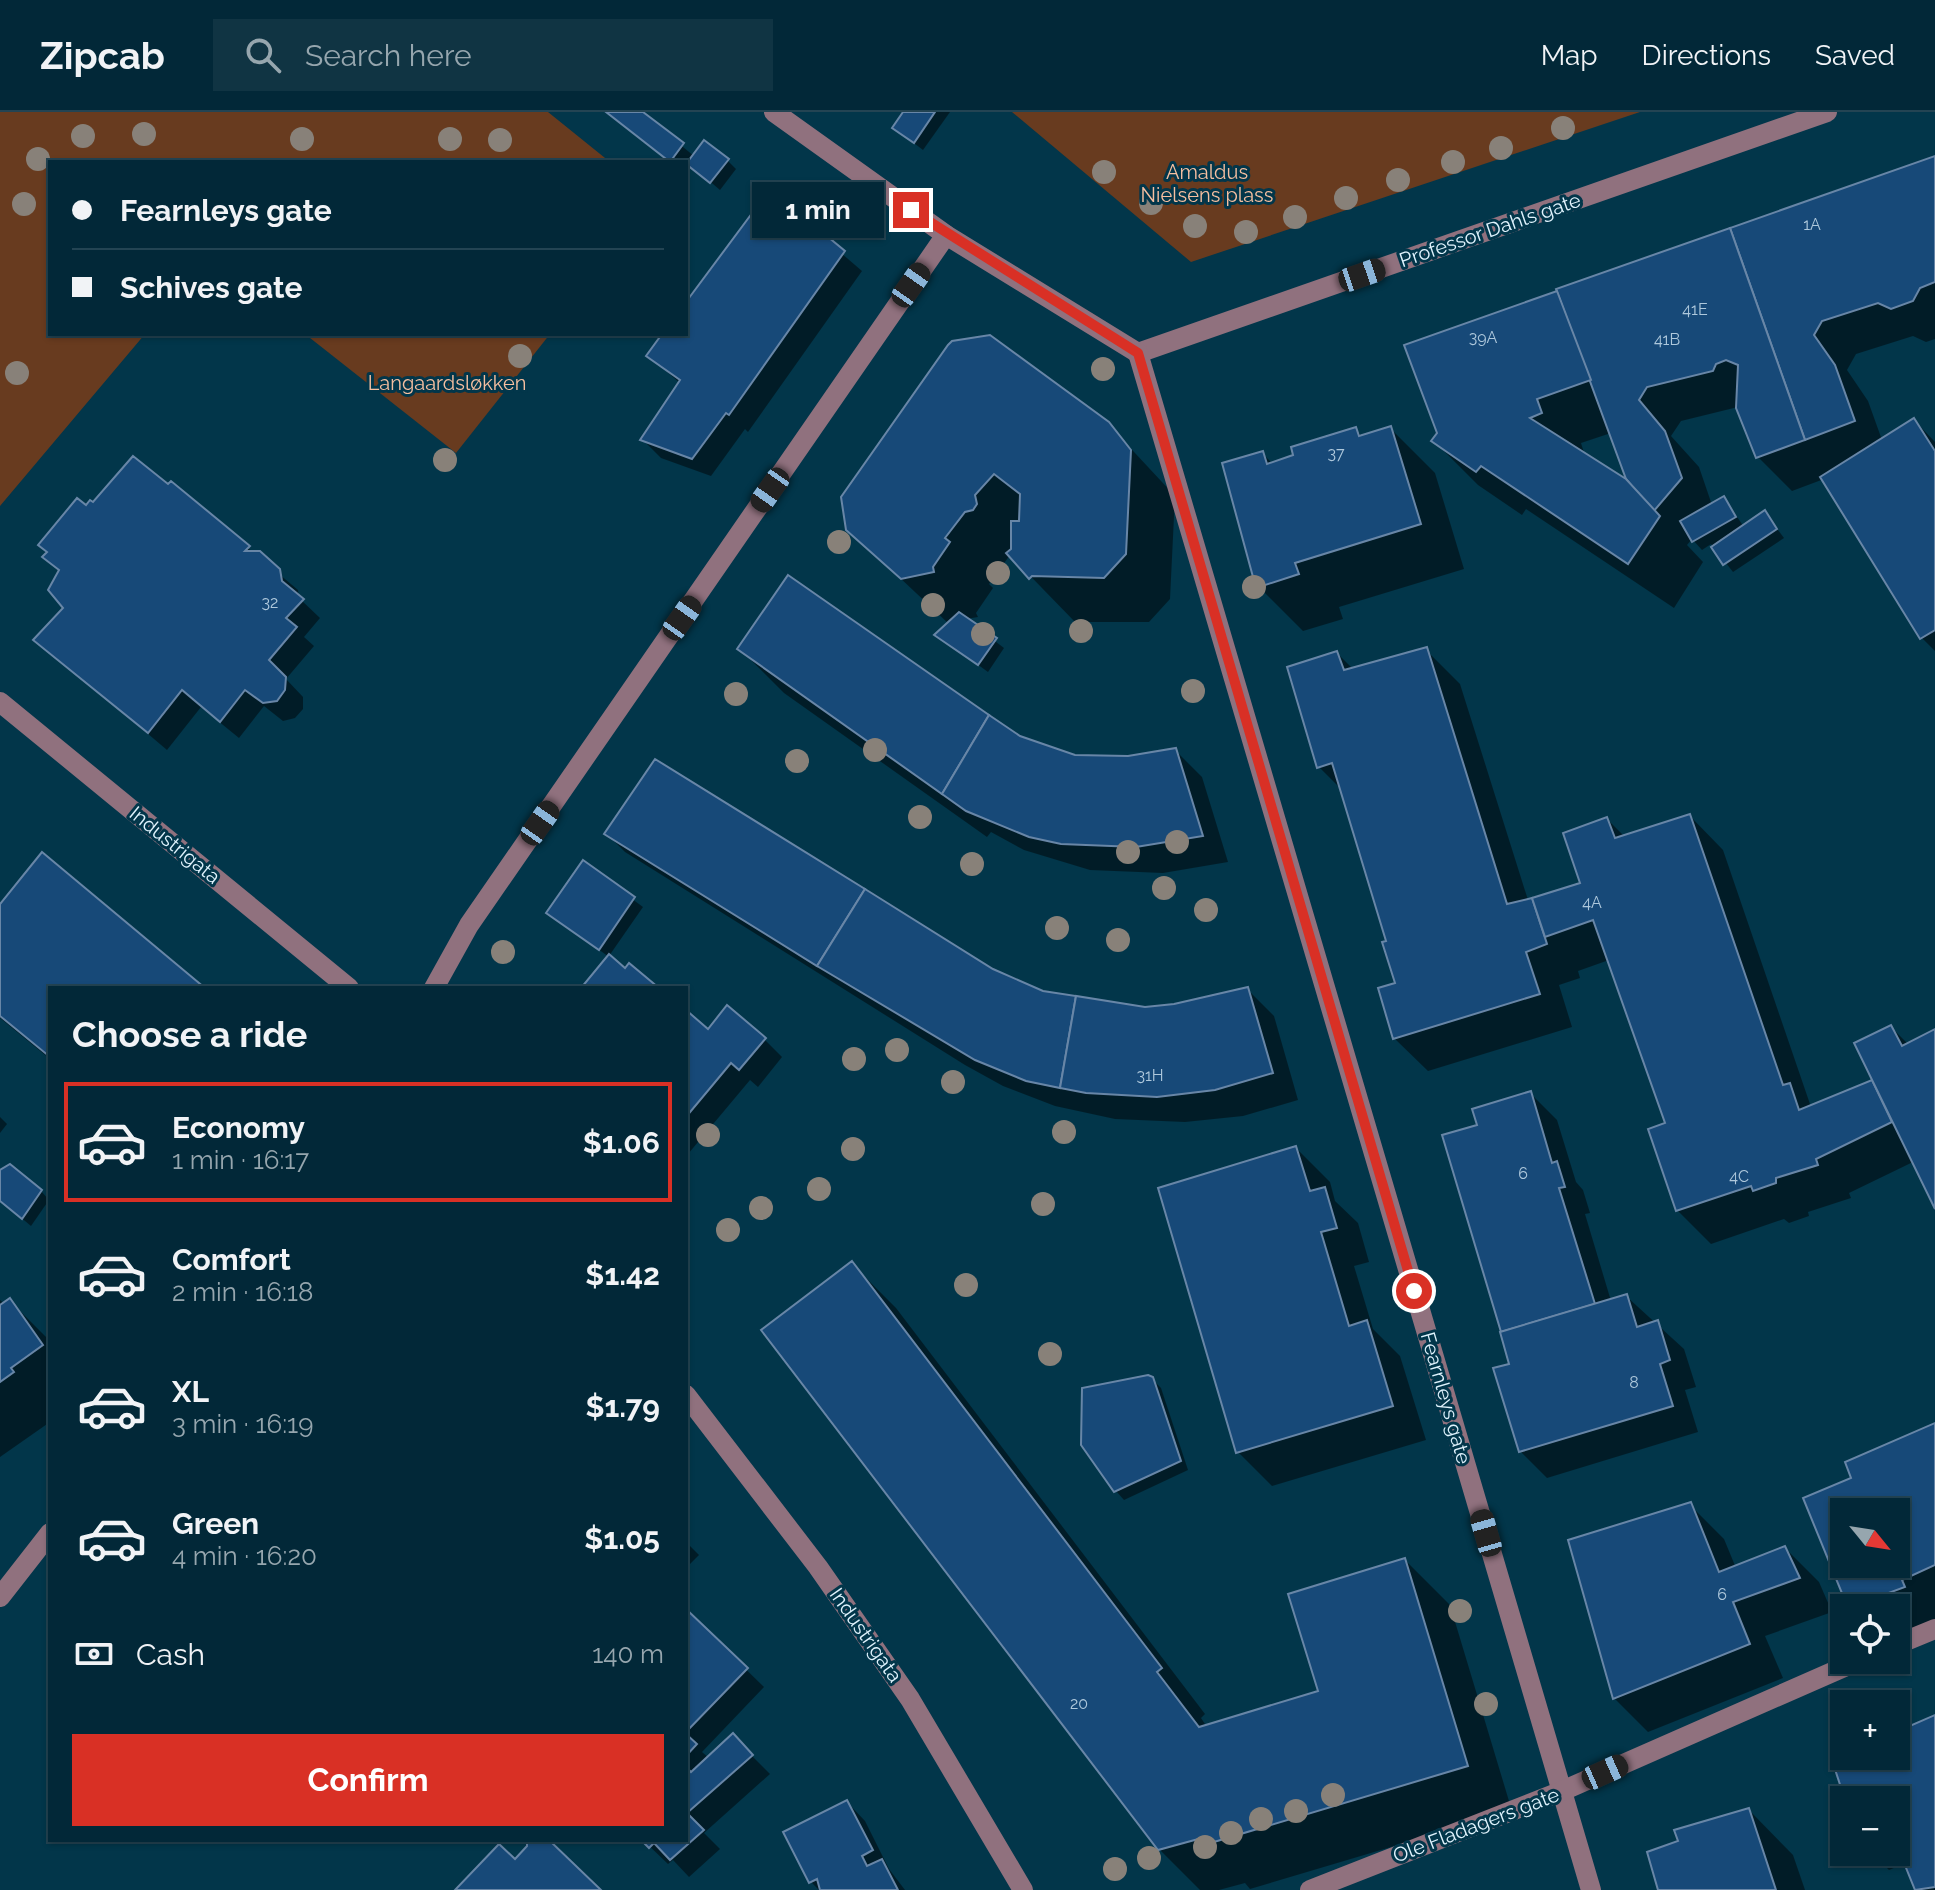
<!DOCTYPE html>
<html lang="en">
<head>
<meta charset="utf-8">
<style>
	:root { --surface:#022838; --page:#103443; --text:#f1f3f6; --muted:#96a6ae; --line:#234453; --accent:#d93025 }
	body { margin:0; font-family:Raleway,sans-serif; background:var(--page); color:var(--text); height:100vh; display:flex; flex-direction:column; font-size:30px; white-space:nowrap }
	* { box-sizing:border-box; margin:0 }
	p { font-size:26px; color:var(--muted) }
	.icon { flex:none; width:44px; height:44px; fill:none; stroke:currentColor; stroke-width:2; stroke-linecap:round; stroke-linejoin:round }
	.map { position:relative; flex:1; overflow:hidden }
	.sheet { position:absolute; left:48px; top:874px; width:640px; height:856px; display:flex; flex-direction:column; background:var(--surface); border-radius:0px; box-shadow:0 2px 6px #0004,0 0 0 2px var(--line) }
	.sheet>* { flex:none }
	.top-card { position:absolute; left:48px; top:48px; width:640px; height:176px; border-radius:0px; box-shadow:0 2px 6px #0004,0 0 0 2px var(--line); display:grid; align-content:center; height:176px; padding:0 24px; background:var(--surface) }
	.needle { width:52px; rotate:120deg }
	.controls { position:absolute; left:1830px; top:1386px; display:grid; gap:16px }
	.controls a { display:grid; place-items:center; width:80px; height:80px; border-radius:0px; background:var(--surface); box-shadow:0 2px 6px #0004,0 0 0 2px var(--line); font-size:40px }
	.end { position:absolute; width:36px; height:36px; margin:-18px; border:10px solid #d93025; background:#fff; box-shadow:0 0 0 4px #fff }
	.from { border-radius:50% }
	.bubble { position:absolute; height:56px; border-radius:0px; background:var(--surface); box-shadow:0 2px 6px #0004,0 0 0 2px var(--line); font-size:26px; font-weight:700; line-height:56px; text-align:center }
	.car { position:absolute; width:24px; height:48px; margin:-24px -12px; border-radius:10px; box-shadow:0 0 6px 2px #0007; background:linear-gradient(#222 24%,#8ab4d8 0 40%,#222 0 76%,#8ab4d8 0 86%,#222 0) }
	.top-card b { display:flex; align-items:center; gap:28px; height:76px; font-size:30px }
	.top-card b+b { border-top:2px solid var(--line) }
	.top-card i { width:20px; height:20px; background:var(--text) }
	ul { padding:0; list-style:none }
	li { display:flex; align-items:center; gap:24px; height:120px; margin:0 16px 12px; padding:0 8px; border:4px solid transparent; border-radius:0px }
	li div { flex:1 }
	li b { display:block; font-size:30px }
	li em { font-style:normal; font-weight:700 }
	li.on { border-color:var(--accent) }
	li>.icon { width:72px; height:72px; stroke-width:1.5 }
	h2 { padding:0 24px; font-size:36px; line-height:96px }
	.pay { display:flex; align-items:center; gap:20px; height:88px; padding:0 24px; font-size:30px }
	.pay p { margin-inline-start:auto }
	.cta { display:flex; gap:16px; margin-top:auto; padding:16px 24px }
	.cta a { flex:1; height:92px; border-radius:0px; background:var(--accent); color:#fff; font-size:32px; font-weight:700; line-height:92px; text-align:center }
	header { display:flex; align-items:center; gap:48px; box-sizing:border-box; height:112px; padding:0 40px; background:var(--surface); border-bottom:2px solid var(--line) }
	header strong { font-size:38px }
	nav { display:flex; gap:44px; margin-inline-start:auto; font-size:28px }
	.search { width:560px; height:72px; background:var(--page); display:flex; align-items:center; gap:20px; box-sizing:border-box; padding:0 28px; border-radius:0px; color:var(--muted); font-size:30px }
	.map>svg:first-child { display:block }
	.green { fill:#683b1f }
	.shadow { fill:#0007; fill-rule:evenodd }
	.building { fill:#174978; stroke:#6886a7; stroke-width:2; fill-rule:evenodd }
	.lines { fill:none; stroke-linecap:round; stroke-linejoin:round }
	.minor { stroke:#90717e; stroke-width:20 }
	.tree { fill:#888179 }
	.route { stroke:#d93025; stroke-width:10 }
	.labels { text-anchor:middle; stroke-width:6; stroke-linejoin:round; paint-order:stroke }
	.number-label { font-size:16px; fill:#aec8dc }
	.park-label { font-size:20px; fill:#f6bfa0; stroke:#02364a }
	.street-label { font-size:20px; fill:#e0f3fd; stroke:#02364a }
</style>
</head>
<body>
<header>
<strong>Zipcab</strong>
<div class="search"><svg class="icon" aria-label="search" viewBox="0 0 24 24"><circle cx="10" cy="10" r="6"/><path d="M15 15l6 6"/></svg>Search here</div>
<nav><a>Map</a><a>Directions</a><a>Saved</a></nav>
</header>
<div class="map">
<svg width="1935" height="1778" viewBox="0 0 1935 1778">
	<rect width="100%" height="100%" fill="#02364a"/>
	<g class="green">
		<polygon points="0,0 548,0 610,50 50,50 50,222 145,222 0,394"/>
		<polygon points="1012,0 1640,0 1191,150"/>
		<polygon points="305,222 550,222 456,341"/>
	</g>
	<g class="shadow">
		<polygon points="606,0 640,0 694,44 727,48 736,57 720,78 686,49 671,50"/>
		<polygon points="905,0 950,0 923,38 894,16"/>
		<path d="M1935 46V227L1926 230 1913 224 1856 242 1847 258 1868 289 1882 328 1914 308 1935 330V539L1922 526 1824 367 1792 379 1758 345 1738 295 1681 309 1671 324 1699 355 1712 393 1724 386 1744 415 1765 401 1784 426 1733 460 1711 432 1702 438 1692 427 1687 433 1703 450 1674 496 1526 397 1522 403 1478 373 1434 329ZM1611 321 1633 376 1585 344 1581 331Z"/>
		<polygon points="770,80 862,159 748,320 745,317 711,364 661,346 643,328 681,272 649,244 665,222 686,222 686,193"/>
		<polygon points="1108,312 1175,384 1170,487 1149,510 1075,510 1010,443 989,472 993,476 976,501 978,505 966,507 1004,536 988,560 937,523 949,512 848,417"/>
		<polygon points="1390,316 1435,361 1464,457 1339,495 1343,507 1303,519 1258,474 1262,341 1273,352 1355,317 1363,325"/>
		<polygon points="86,396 248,436 298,478 299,486 320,506 304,525 314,534 286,567 303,585 303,597 295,606 283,609 264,594 239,626 201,595 167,638 36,527 66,496 60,460 45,445"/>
		<polygon points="740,537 1075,644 1103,648 1176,639 1202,665 1228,750 1163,761 1090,758 1024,738 991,720 987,725 784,581"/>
		<polygon points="1426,538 1460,572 1528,788 1583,772 1607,707 1625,725 1690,704 1723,738 1811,995 1874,969 1891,915 1909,933 1935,920 1935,1094 1913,1050 1849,1081 1851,1086 1808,1100 1809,1104 1789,1111 1784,1107 1711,1132 1677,1098 1667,1013 1609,848 1578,859 1580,866 1559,873 1572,915 1428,959 1394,926 1398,872 1388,831 1342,678 1319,655 1337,541 1353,557"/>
		<polygon points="607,722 992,858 1043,881 1145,897 1174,894 1247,877 1274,904 1298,988 1243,1004 1185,1010 1115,1007 1055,994 1003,974 965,953 625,740"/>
		<polygon points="583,751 643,795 609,844 656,876 583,876 609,845 549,801"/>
		<polygon points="0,795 202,876 50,876 50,947 0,906"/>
		<polygon points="686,901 708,919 764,927 782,945 758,975 750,968 688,1042"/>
		<polygon points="1530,981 1557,1008 1576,1070 1583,1078 1590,1101 1585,1102 1611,1189 1626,1184 1684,1237 1696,1275 1685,1278 1698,1320 1547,1366 1520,1339 1480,1014"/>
		<polygon points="0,1005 7,1012 0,1021"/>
		<polygon points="1296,1036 1330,1070 1335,1089 1358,1111 1369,1150 1354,1154 1373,1217 1400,1244 1426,1328 1272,1374 1238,1340"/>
		<polygon points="0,1060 41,1079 49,1088 31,1114 0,1088"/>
		<polygon points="852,1152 896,1196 1205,1602 1201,1606 1207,1615 1320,1581 1405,1448 1450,1493 1512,1699 1250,1777 1245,1771 1219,1778 1200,1778 1159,1737"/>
		<polygon points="0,1188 5,1192 10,1189 50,1229 50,1310 0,1345"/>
		<polygon points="1152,1267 1161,1276 1188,1358 1124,1388 1116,1379"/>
		<path d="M1935 1313V1510L1896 1526V1496H1850L1805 1387 1853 1367ZM1844 1400H1896V1452H1844Z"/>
		<polygon points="1690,1393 1724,1427 1736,1456 1785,1436 1819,1470 1832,1500 1765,1524 1783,1566 1648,1620 1614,1586"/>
		<polygon points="686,1430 699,1443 686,1456"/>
		<polygon points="686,1499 764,1575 702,1640 709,1646 732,1624 770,1662 704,1721 720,1737 689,1765 673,1748 668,1752 643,1728 686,1728"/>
		<polygon points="1935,1605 1935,1778 1917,1778 1906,1751 1889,1758 1871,1740 1896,1740 1896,1688 1847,1688 1896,1644 1896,1622"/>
		<polygon points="847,1690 865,1709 889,1757 905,1778 819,1778 811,1770"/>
		<polygon points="1749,1698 1793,1743 1805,1778 1660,1778 1681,1730"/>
	</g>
	<g class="building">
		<polygon points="606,0 643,0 684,31 670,50"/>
		<polygon points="903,0 935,0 914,31 892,16"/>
		<polygon points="704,28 729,47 710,71 686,52"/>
		<polygon points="1935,44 1935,170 1920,176 1913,189 1891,197 1878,191 1822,209 1814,223 1835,253 1855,309 1805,328 1730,116"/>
		<polygon points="770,77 845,139 729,303 726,301 692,347 640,328 680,268 646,244 662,222 686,222 686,190"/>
		<polygon points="1730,116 1805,328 1756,346 1736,296 1738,253 1726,248 1716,252 1713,259 1647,275 1639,288 1665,319 1682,366 1653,400 1626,367 1556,177"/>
		<polygon points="1557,179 1591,268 1537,287 1542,301 1530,306 1626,367 1660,404 1628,452 1481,354 1476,360 1431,329 1437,321 1404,233"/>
		<polygon points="990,223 1109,310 1131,338 1126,442 1104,466 1032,464 1029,467 1006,441 1011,437 1011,409 1019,409 1020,382 994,362 975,383 977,392 973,398 965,400 945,426 950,430 933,455 934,460 901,467 846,418 841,385 948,233 952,229"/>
		<polygon points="1914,306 1935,339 1935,518 1920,527 1820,365"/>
		<polygon points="1391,314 1421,412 1295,451 1299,462 1256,476 1222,351 1263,339 1267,352 1293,343 1291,335 1356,315 1359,324"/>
		<polygon points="133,344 168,372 171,369 250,434 245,439 260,439 280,457 282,469 304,487 286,506 297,515 269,548 286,565 285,578 277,589 263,591 245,578 220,610 182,578 148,621 33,528 63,496 48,478 59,458 42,445 47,440 38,433 77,386 86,393 90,388 93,390"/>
		<polygon points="1724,384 1736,405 1692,430 1680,409"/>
		<polygon points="1765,398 1777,417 1723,453 1711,435"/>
		<polygon points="788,463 989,603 942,682 737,537"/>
		<polygon points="959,500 997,526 978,553 934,523"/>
		<polygon points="1427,535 1507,792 1532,786 1547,832 1526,840 1540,882 1393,927 1378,876 1395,871 1382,830 1386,829 1332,651 1317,656 1287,555 1337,539 1344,558"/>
		<polygon points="989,603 1020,624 1075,643 1128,644 1176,636 1203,724 1136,735 1061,732 1029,725 966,699 942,682"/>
		<polygon points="655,647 865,777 817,854 604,722"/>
		<polygon points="1690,702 1783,973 1790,971 1799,998 1872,968 1892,1010 1816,1047 1818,1053 1776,1066 1776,1071 1753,1079 1751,1074 1676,1099 1648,1017 1665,1011 1593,808 1545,825 1532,786 1580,771 1563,721 1607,705 1615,726"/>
		<polygon points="42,740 205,876 50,876 50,945 0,904 0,792"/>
		<polygon points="583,748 635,785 599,838 546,801"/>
		<polygon points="865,777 993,857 1043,879 1076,884 1060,976 1026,969 975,948 817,854"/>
		<polygon points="609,842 625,856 629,851 659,876 581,876"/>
		<polygon points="1248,875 1273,961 1215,978 1157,985 1086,981 1060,976 1076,884 1145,895 1174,892"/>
		<polygon points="727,893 766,926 739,958 731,951 686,1005 686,898 708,917"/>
		<polygon points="1891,913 1902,934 1935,917 1935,1097 1854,931"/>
		<polygon points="1531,979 1552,1051 1557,1049 1565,1075 1559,1076 1595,1192 1501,1220 1442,1023 1477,1013 1472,997"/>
		<polygon points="1296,1034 1310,1079 1325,1075 1337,1116 1321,1120 1349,1214 1367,1208 1393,1294 1236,1341 1158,1076"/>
		<polygon points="10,1052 42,1078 22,1107 0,1089 0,1058"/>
		<polygon points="852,1149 1162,1556 1157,1560 1199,1615 1318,1579 1288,1482 1405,1446 1468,1654 1204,1733 1202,1726 1158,1738 761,1218"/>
		<polygon points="1627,1182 1637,1215 1658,1208 1670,1248 1660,1252 1673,1294 1519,1340 1493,1256 1509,1252 1500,1220"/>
		<polygon points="10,1186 43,1233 11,1256 14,1260 0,1270 0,1193"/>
		<polygon points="1148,1263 1153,1265 1181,1349 1114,1380 1081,1333 1082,1276"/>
		<path d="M1935 1311V1453L1902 1468 1905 1475 1848 1496 1803 1386 1851 1366 1845 1350ZM1844 1400H1896V1452H1844Z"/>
		<polygon points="1691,1390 1719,1460 1785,1434 1800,1466 1733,1490 1750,1532 1613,1587 1568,1428"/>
		<polygon points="686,1497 748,1556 686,1620"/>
		<polygon points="1935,1603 1935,1775 1915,1778 1896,1731 1896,1688 1845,1688 1832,1648 1844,1643 1896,1644 1896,1620"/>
		<polygon points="733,1621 753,1643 687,1701 704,1718 670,1748 654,1731 649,1736 641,1728 686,1728 686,1655 691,1660"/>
		<polygon points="686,1622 697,1632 686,1644"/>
		<polygon points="847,1688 873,1738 862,1744 867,1754 882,1747 898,1778 820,1778 817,1767 809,1771 783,1720"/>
		<polygon points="1749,1696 1776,1778 1658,1778 1647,1740 1678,1729 1674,1718"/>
		<polygon points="527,1728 549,1728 601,1778 455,1778 499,1732 515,1747 527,1734"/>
	</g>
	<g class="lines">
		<g class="minor">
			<polyline points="774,0 946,123 1138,241 1827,0"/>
			<polyline points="1138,241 1591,1778"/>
			<polyline points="0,590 349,876"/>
			<polyline points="434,876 469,813 946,123"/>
			<polyline points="686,1283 818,1455 910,1587 1023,1778"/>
			<polyline points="0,1485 50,1421"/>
			<polyline points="1896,1533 1935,1517"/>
			<polyline points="1310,1778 1562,1679 1860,1548"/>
		</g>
	</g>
	<g class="tree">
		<circle cx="1563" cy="16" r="12"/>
		<circle cx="144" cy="22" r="12"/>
		<circle cx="83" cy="24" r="12"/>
		<circle cx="302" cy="27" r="12"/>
		<circle cx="450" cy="27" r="12"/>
		<circle cx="500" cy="28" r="12"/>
		<circle cx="1501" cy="36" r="12"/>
		<circle cx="38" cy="47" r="12"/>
		<circle cx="1453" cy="50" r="12"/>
		<circle cx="1104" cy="60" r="12"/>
		<circle cx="1398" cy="68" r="12"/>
		<circle cx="1346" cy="86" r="12"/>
		<circle cx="1151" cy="91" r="12"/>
		<circle cx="24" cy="92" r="12"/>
		<circle cx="1295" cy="105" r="12"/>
		<circle cx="1195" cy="114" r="12"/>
		<circle cx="1246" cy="120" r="12"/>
		<circle cx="520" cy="244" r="12"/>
		<circle cx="1103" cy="257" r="12"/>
		<circle cx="17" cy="261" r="12"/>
		<circle cx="445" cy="348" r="12"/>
		<circle cx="839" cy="430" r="12"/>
		<circle cx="998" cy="461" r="12"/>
		<circle cx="1254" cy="475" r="12"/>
		<circle cx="933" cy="493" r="12"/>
		<circle cx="1081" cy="519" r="12"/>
		<circle cx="983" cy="522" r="12"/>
		<circle cx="1193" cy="579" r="12"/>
		<circle cx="736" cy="582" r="12"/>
		<circle cx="875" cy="638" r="12"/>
		<circle cx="797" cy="649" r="12"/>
		<circle cx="920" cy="705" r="12"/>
		<circle cx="1177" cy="730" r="12"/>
		<circle cx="1128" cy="740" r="12"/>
		<circle cx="972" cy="752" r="12"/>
		<circle cx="1164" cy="776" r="12"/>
		<circle cx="1206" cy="798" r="12"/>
		<circle cx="1057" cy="816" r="12"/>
		<circle cx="1118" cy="828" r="12"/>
		<circle cx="503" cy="840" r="12"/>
		<circle cx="897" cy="938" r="12"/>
		<circle cx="854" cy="947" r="12"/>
		<circle cx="953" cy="970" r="12"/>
		<circle cx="1064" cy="1020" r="12"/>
		<circle cx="708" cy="1023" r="12"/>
		<circle cx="853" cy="1037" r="12"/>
		<circle cx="819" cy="1077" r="12"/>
		<circle cx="1043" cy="1092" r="12"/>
		<circle cx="761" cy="1096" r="12"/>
		<circle cx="728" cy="1118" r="12"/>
		<circle cx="966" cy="1173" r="12"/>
		<circle cx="1050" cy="1242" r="12"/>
		<circle cx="1460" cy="1499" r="12"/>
		<circle cx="1486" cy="1592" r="12"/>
		<circle cx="1333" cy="1683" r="12"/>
		<circle cx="1296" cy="1699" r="12"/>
		<circle cx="1261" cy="1707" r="12"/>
		<circle cx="1231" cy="1721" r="12"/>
		<circle cx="1205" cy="1735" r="12"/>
		<circle cx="1149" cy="1746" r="12"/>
		<circle cx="1115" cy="1757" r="12"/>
	</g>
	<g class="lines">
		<polyline class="route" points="911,98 1138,241 1414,1179"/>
	</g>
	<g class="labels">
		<g class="number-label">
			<text x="1812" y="118">1A</text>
			<text x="1695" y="203">41E</text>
			<text x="1483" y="231">39A</text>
			<text x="1667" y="233">41B</text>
			<text x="1336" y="347">37</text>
			<text x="270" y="496">32</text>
			<text x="1592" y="796">4A</text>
			<text x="1150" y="969">31H</text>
			<text x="1523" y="1067">6</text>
			<text x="1739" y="1070">4C</text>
			<text x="1634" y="1276">8</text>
			<text x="1722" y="1488">6</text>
			<text x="1079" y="1597">20</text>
		</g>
		<g class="park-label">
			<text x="1207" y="67">Amaldus<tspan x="1207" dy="23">Nielsens plass</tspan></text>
			<text x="447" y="278">Langaardsløkken</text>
		</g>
		<g class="street-label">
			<text transform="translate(1490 118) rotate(-19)" y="7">Professor Dahls gate</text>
			<text transform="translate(175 733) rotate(39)" y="7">Industrigata</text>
			<text transform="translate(1446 1286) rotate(74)" y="7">Fearnleys gate</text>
			<text transform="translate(866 1523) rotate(55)" y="7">Industrigata</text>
			<text transform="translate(1476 1713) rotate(-21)" y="7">Ole Fladagers gate</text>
		</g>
	</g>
</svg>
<div class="controls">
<a><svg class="needle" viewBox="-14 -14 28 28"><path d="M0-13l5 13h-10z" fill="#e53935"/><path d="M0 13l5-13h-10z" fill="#96a6ae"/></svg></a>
<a><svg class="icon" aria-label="locate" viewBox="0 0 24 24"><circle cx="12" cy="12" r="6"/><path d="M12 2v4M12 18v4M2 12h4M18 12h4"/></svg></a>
<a>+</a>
<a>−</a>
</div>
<i class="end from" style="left:1414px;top:1179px"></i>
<i class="end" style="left:911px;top:98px"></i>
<div class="bubble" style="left:752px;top:70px;width:132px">1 min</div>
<i class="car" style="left:1362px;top:163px;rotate:71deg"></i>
<i class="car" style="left:911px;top:173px;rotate:35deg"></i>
<i class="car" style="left:770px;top:378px;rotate:215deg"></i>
<i class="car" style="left:682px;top:506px;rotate:35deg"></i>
<i class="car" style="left:540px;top:711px;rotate:35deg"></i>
<i class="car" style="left:1486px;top:1421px;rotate:344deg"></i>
<i class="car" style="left:1605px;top:1660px;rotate:66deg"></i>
<div class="top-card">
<b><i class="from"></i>Fearnleys gate</b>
<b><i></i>Schives gate</b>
</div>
<section class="sheet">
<h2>Choose a ride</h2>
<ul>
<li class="on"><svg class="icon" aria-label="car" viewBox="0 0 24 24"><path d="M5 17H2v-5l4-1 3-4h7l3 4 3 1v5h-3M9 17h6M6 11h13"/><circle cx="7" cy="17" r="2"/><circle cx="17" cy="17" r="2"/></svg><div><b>Economy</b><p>1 min · 16:17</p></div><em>$1.06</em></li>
<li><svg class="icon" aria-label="car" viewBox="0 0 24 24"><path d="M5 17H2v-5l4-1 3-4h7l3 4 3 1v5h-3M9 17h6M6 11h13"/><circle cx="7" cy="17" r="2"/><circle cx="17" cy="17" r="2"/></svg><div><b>Comfort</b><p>2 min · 16:18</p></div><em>$1.42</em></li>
<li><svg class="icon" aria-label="car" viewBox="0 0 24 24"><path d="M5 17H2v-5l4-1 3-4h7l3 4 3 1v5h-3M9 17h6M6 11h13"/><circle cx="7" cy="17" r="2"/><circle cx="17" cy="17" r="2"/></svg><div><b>XL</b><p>3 min · 16:19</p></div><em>$1.79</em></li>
<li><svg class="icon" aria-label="car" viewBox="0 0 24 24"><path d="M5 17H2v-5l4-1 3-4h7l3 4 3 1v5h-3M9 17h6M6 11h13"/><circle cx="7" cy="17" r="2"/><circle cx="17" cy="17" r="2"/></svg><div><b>Green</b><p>4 min · 16:20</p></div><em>$1.05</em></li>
</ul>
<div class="pay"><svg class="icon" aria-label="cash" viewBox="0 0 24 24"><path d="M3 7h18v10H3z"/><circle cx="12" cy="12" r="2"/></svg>Cash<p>140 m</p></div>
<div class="cta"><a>Confirm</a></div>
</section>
</div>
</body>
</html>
